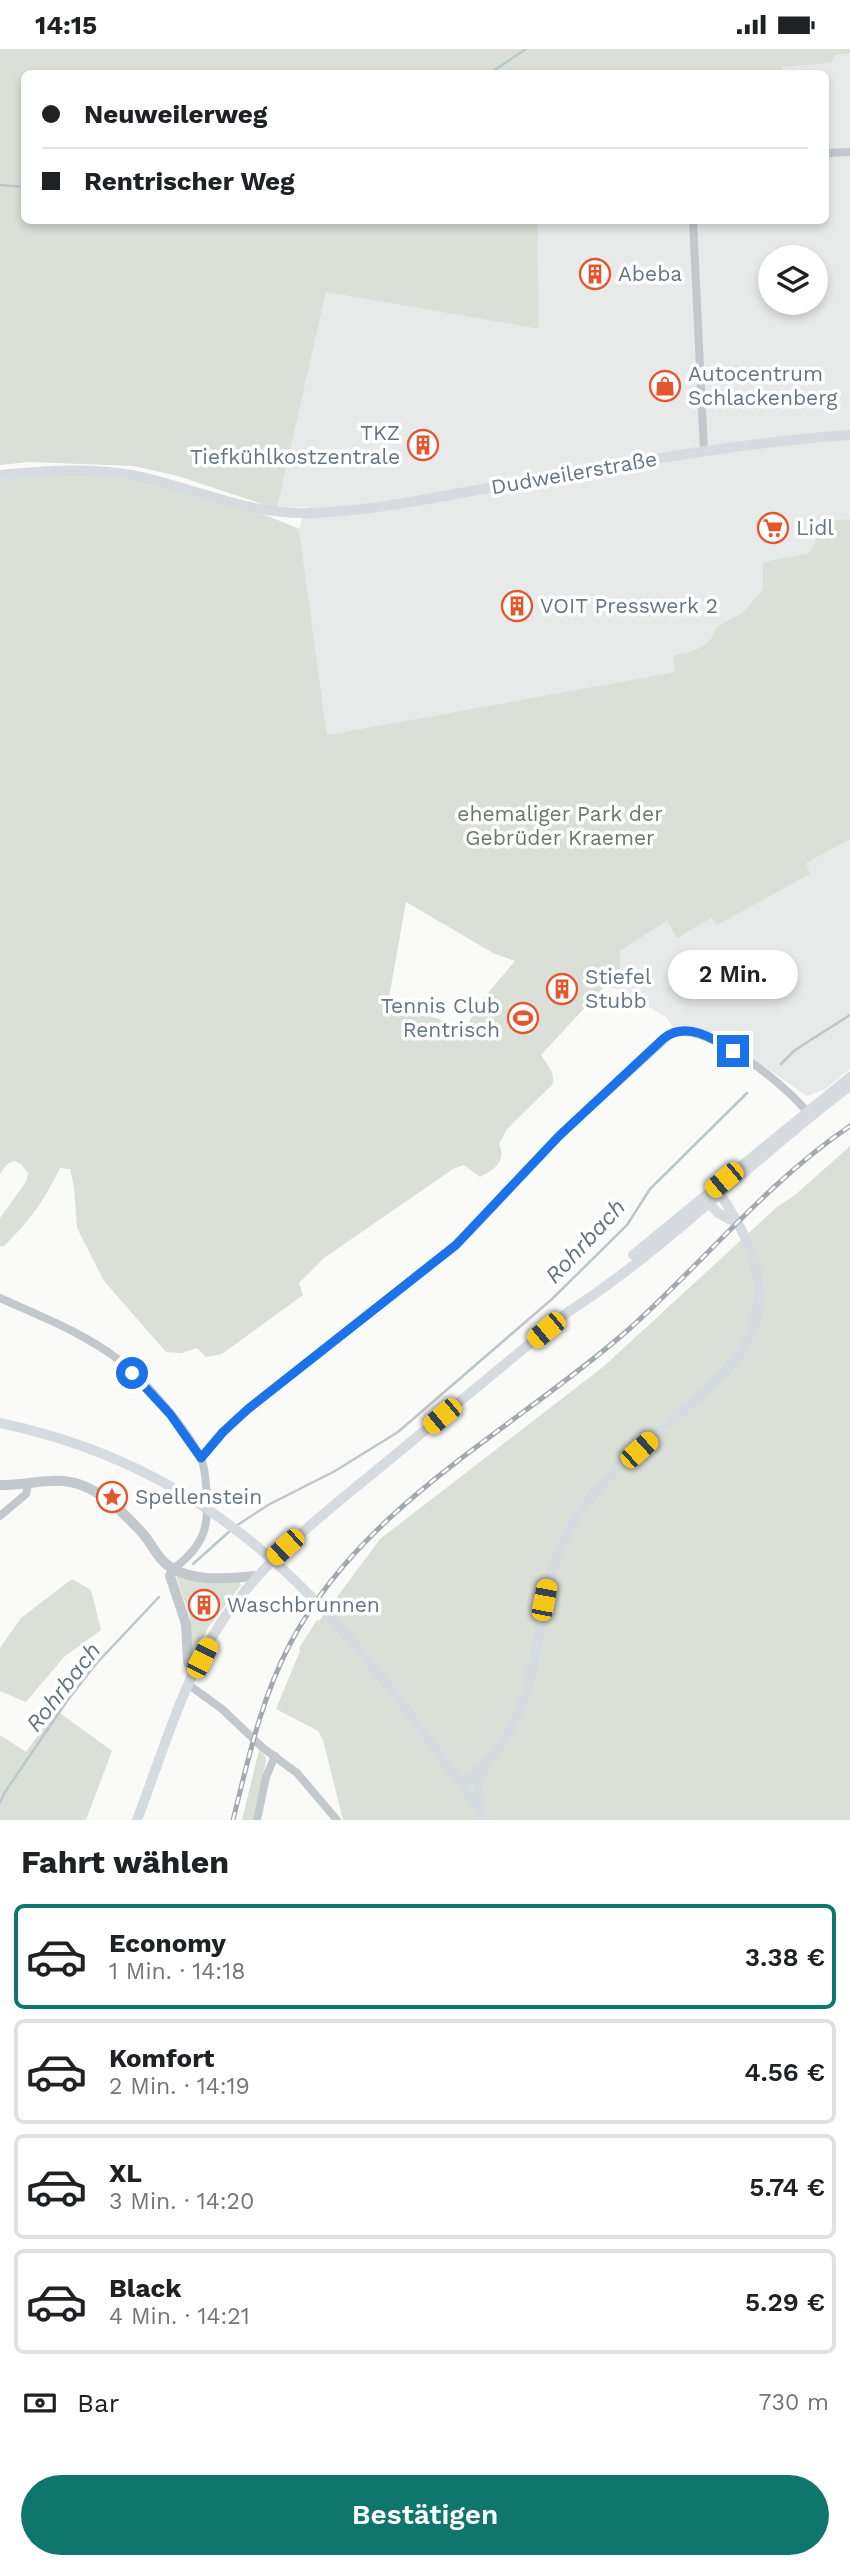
<!DOCTYPE html>
<html lang="de">
<head>
<meta charset="utf-8">
<style>
	:root { --surface:#fff; --page:#f2f2f2; --text:#202124; --muted:#757577; --line:#e0e0e0; --accent:#0f766e }
	body { margin:0; font-family:"Work Sans",sans-serif; background:var(--page); color:var(--text); height:100vh; display:flex; flex-direction:column; font-size:26px; white-space:nowrap }
	* { box-sizing:border-box; margin:0 }
	p { font-size:23px; color:var(--muted) }
	.icon { flex:none; width:38px; height:38px; fill:none; stroke:currentColor; stroke-width:2; stroke-linecap:round; stroke-linejoin:round }
	.map { position:relative; height:1771px; overflow:hidden }
	.side { display:flex; flex-direction:column; background:var(--surface); flex:1 }
	.side>* { flex:none }
	.banner { position:absolute; left:21px; top:21px; width:808px; height:154px; border-radius:10px; box-shadow:0 4px 10px #0003; display:grid; align-content:center; height:154px; padding:0 21px; background:var(--surface) }
	.buttons { position:absolute; left:758px; top:196px; display:grid; gap:14px }
	.buttons a { display:grid; place-items:center; width:70px; height:70px; border-radius:50%; background:var(--surface); box-shadow:0 4px 10px #0003; font-size:35px }
	.end { position:absolute; width:32px; height:32px; margin:-16px; border:9px solid #1a73e8; background:#fff; box-shadow:0 0 0 4px #fff }
	.from { border-radius:50% }
	.bubble { position:absolute; height:49px; border-radius:24px; background:var(--surface); box-shadow:0 4px 10px #0003; font-size:23px; font-weight:600; line-height:49px; text-align:center }
	.car { position:absolute; width:21px; height:42px; margin:-21px -10px; border-radius:9px; box-shadow:0 0 5px 2px #0007; background:linear-gradient(#f5c518 24%,#345 0 40%,#f5c518 0 76%,#345 0 86%,#f5c518 0) }
	.banner b { display:flex; align-items:center; gap:24px; height:66px; font-size:26px }
	.banner b+b { border-top:2px solid var(--line) }
	.banner i { width:18px; height:18px; background:var(--text) }
	ul { padding:0; list-style:none }
	li { display:flex; align-items:center; gap:21px; height:105px; margin:0 14px 10px; padding:0 7px; border:4px solid var(--line); border-radius:10px }
	li div { flex:1 }
	li b { display:block; font-size:26px }
	li em { font-style:normal; font-weight:600 }
	li.active { border-color:var(--accent) }
	li>.icon { width:63px; height:63px; stroke-width:1.5 }
	h2 { padding:0 21px; font-size:32px; line-height:84px }
	.pay { display:flex; align-items:center; gap:18px; height:77px; padding:0 21px; font-size:26px }
	.pay p { margin-inline-start:auto }
	.action { display:flex; gap:14px; margin-top:auto; padding:14px 21px }
	.action a { flex:1; height:80px; border-radius:42px; background:var(--accent); color:#fff; font-size:28px; font-weight:600; line-height:80px; text-align:center }
	.status { display:flex; justify-content:space-between; align-items:center; height:49px; padding:0 35px; background:var(--surface); direction:ltr }
	.status svg { height:19px; fill:currentColor }
	.map>svg:first-child { display:block }
	.built { fill:#e8e9e9; fill-rule:evenodd }
	.green { fill:#dadfd7; fill-rule:evenodd }
	.lines { fill:none; stroke-linecap:round; stroke-linejoin:round }
	.stream { stroke:#bbc7cb; stroke-width:2.5 }
	.minor { stroke:#c3c8cc; stroke-width:8 }
	.tertiary { stroke:#c3c8cc; stroke-width:10 }
	.secondary { stroke:#d6dbdf; stroke-width:10 }
	.rail-casing { stroke:#a2aab0; stroke-width:5 }
	.rail { stroke:#fff; stroke-width:2.5; stroke-dasharray:8; stroke-linecap:butt }
	.route { stroke:#1a73e8; stroke-width:9 }
	.labels { text-anchor:middle; stroke-width:7; stroke-linejoin:round; paint-order:stroke }
	.poi-label { font-size:21px; fill:#657683; stroke:#fff; text-anchor:start }
	.street-label { font-size:21px; fill:#657683; stroke:#fff }
	.park-label { font-size:21px; fill:#687a64; stroke:#fff }
	.water-label { font-size:23px; font-style:italic; fill:#60757c; stroke:#fff }
</style>
</head>
<body>
<div class="status"><b>14:15</b><svg viewBox="0 0 49 12"><path d="M0 12V9h3v3zM5 12V6h3v6zM10 12V3h3v9zM15 12V0h3v12zM26 1h20v11H26zM47 4h2v5h-2z"/></svg></div>
<div class="map">
<svg width="850" height="1771" viewBox="0 0 850 1771">
	<rect width="100%" height="100%" fill="#fafaf8"/>
	<g class="built">
		<path d="M850 5V470L825 472 809 504 763 513V540L743 563 716 578 714 586 703 599 674 607 677 623 327 686 299 480 306 458 277 460 326 243 539 280 538 172H826V24H763H779L783 18 830 14 835 6ZM770 208H816V254H770Z"/>
		<polygon points="850,783 850,1020 825,1040 807,1047 717,985 706,982 674,980 666,968 621,940 620,902 667,872"/>
	</g>
	<g class="green">
		<polygon points="0,0 850,0 850,5 835,6 831,14 783,18 779,24 24,24 24,172 538,172 539,280 326,243 277,460 178,427 133,417 29,413 0,416"/>
		<path d="M44 426H96L135 431 268 467 299 480 327 686 676 623 673 607C692 602 711 600 716 578L743 563 763 540V513L809 504 825 472 850 470V790L806 814 810 825 717 876 711 869 677 889 667 872 620 902 621 940 604 938 541 1006C548 1017 556 1023 552 1036L507 1080 499 1095C507 1112 494 1121 480 1128L464 1116 453 1120 324 1209 299 1234 303 1246 222 1305 206 1308 197 1299 181 1304 166 1303 104 1232 77 1179 74 1138 70 1120 60 1119C46 1149 28 1174 4 1197L0 1198V1169L26 1133 28 1124 21 1115 14 1112 7 1115 0 1125V431ZM406 853 493 904 515 912 476 958 467 979 388 954Z"/>
		<polygon points="850,1097 850,1771 343,1771 323,1691 318,1682 276,1660 300,1602 299,1599 317,1571 319,1572 380,1490 603,1318 777,1158 795,1146"/>
		<polygon points="176,1527 218,1534 239,1533 241,1536 210,1576 192,1608 190,1569"/>
		<polygon points="72,1530 91,1541 101,1581 64,1608 26,1653 0,1642 0,1599 21,1569"/>
		<polygon points="56,1661 112,1702 86,1771 0,1771 0,1686 26,1703"/>
		<polygon points="259,1701 266,1708 266,1712 253,1771 242,1771"/>
	</g>
	<g class="lines">
		<g class="stream">
			<polyline points="490,24 526,0"/>
			<polyline points="0,136 24,138"/>
			<polyline points="781,1015 795,1001 850,966"/>
			<polyline points="236,1477 268,1456 335,1422 398,1383 552,1250 627,1176 650,1140 747,1044"/>
			<polyline points="193,1515 231,1481"/>
			<polyline points="0,1754 5,1743 67,1652 95,1616 159,1548"/>
		</g>
		<g class="minor">
			<polyline points="826,104 850,103"/>
			<polyline points="693,172 704,402"/>
			<path d="M0 1249C40 1267 84 1284 119 1311 144 1331 188 1380 201 1410 205 1418 205 1427 206 1436 210 1475 206 1496 173 1520"/>
			<path d="M201 1409 223 1383 248 1360 455 1196 559 1087 673 983C713 977 785 1035 809 1065"/>
			<polyline points="0,1467 26,1445 28,1436"/>
			<polyline points="189,1636 222,1660 263,1699 297,1724 337,1771"/>
			<polyline points="257,1771 266,1728 275,1707"/>
		</g>
		<g class="tertiary">
			<path d="M0 1436C26 1437 56 1426 81 1436 104 1444 128 1468 144 1486 153 1497 159 1512 172 1519 197 1534 229 1529 257 1527"/>
			<polyline points="173,1520 170,1527 186,1575 188,1612 194,1625"/>
		</g>
		<g class="secondary">
			<path d="M0 426C43 422 89 418 132 426 192 438 250 467 312 464 376 462 441 447 505 436 620 416 734 394 850 386"/>
			<polyline points="709,1154 718,1164 735,1173"/>
			<polyline points="633,1206 850,1028"/>
			<path d="M0 1374C240 1425 353 1581 486 1771"/>
			<path d="M460 1735C471 1726 483 1718 492 1707 548 1643 530 1556 568 1483 595 1431 646 1394 689 1356 712 1336 739 1313 751 1284 772 1235 747 1185 720 1145"/>
			<polyline points="479,1758 478,1736 485,1716"/>
			<path d="M137 1771C162 1706 182 1634 220 1575 263 1511 324 1464 383 1416 445 1365 506 1314 568 1263 669 1198 753 1109 850 1037"/>
		</g>
		<g class="rail-casing">
			<path id="rail" d="M233 1771C248 1711 261 1650 290 1595 364 1454 513 1382 628 1281 703 1214 767 1133 850 1077"/>
		</g>
		<use href="#rail" class="rail"/>
	</g>
	<g class="lines">
		<path class="route" d="M132 1324 170 1365 201 1409 223 1383 248 1360 456 1196 559 1087 664 989C687 972 713 989 733 1002"/>
	</g>
	<defs>
		<g id="building-ring" transform="scale(1.575)"><circle r="9.5" fill="#fff" stroke="#e4572e" stroke-width="1.5"/><path d="M-4-6H4V6H1V3H-1V6H-4ZM-2.5-4.3h1.7v1.8h-1.7ZM.8-4.3h1.7v1.8H.8ZM-2.5-1h1.7V.8h-1.7ZM.8-1h1.7V.8H.8Z" fill="#e4572e"/></g>
		<g id="shop-ring" transform="scale(1.575)"><circle r="9.5" fill="#fff" stroke="#e4572e" stroke-width="1.5"/><path d="M-5-2.5h2.3a2.7 3.5 0 0 1 5.4 0H5L5.5 6h-11ZM-1.5-2.5h3a1.5 2.3 0 0 0-3 0Z" fill="#e4572e"/></g>
		<g id="supermarket-ring" transform="scale(1.575)"><circle r="9.5" fill="#fff" stroke="#e4572e" stroke-width="1.5"/><path d="M-6-5.5h2.5l.6 2H6L4.5 2H-2.5L-4.4-4H-6ZM-1.5 3.2a1.3 1.3 0 1 0 .1 0ZM3 3.2a1.3 1.3 0 1 0 .1 0Z" fill="#e4572e"/></g>
		<g id="stadium-ring" transform="scale(1.575)"><circle r="9.5" fill="#fff" stroke="#e4572e" stroke-width="1.5"/><path d="M0-5a6.5 5 0 1 0 0 10a6.5 5 0 1 0 0-10ZM-3.5-1.8h7v3.6h-7Z" fill="#e4572e"/></g>
		<g id="sight-ring" transform="scale(1.575)"><circle r="9.5" fill="#fff" stroke="#e4572e" stroke-width="1.5"/><path d="M0-6L1.8-2.2L6-1.7L2.9 1.2L3.7 5.4L0 3.3L-3.7 5.4L-2.9 1.2L-6-1.7L-1.8-2.2Z" fill="#e4572e"/></g>
	</defs>
	<g fill-rule="evenodd">
		<use href="#building-ring" x="595" y="225"/>
		<use href="#shop-ring" x="665" y="337"/>
		<use href="#building-ring" x="423" y="396"/>
		<use href="#supermarket-ring" x="773" y="479"/>
		<use href="#building-ring" x="517" y="557"/>
		<use href="#building-ring" x="562" y="940"/>
		<use href="#stadium-ring" x="523" y="969"/>
		<use href="#sight-ring" x="112" y="1448"/>
		<use href="#building-ring" x="204" y="1556"/>
	</g>
	<g class="labels">
		<g class="poi-label">
			<text x="618" y="232">Abeba</text>
			<text x="688" y="332">Autocentrum<tspan x="688" dy="24">Schlackenberg</tspan></text>
			<text x="400" y="391" text-anchor="end">TKZ<tspan x="400" dy="24">Tiefkühlkostzentrale</tspan></text>
			<text x="796" y="486">Lidl</text>
			<text x="540" y="564">VOIT Presswerk 2</text>
			<text x="585" y="935">Stiefel<tspan x="585" dy="24">Stubb</tspan></text>
			<text x="500" y="964" text-anchor="end">Tennis Club<tspan x="500" dy="24">Rentrisch</tspan></text>
			<text x="135" y="1455">Spellenstein</text>
			<text x="227" y="1563">Waschbrunnen</text>
		</g>
		<g class="street-label">
			<text transform="translate(574 424) rotate(-10)" y="7">Dudweilerstraße</text>
		</g>
		<g class="park-label">
			<text x="560" y="772">ehemaliger Park der<tspan x="560" dy="24">Gebrüder Kraemer</tspan></text>
		</g>
		<g class="water-label">
			<text transform="translate(585 1192) rotate(-47)" y="8">Rohrbach</text>
			<text transform="translate(63 1638) rotate(-52)" y="8">Rohrbach</text>
		</g>
	</g>
</svg>
<div class="buttons">
<a><svg class="icon" aria-label="layers" viewBox="0 0 24 24"><path d="M12 4l9 5-9 5-9-5zM3 14l9 5 9-5"/></svg></a>
</div>
<i class="end from" style="left:132px;top:1324px"></i>
<i class="end" style="left:733px;top:1002px"></i>
<div class="bubble" style="left:668px;top:901px;width:130px">2 Min.</div>
<i class="car" style="left:724px;top:1131px;rotate:230deg"></i>
<i class="car" style="left:546px;top:1281px;rotate:230deg"></i>
<i class="car" style="left:442px;top:1367px;rotate:230deg"></i>
<i class="car" style="left:639px;top:1401px;rotate:48deg"></i>
<i class="car" style="left:285px;top:1498px;rotate:227deg"></i>
<i class="car" style="left:544px;top:1551px;rotate:11deg"></i>
<i class="car" style="left:202px;top:1609px;rotate:27deg"></i>
<div class="banner">
<b><i class="from"></i>Neuweilerweg</b>
<b><i></i>Rentrischer Weg</b>
</div>
</div>
<section class="side">
<h2>Fahrt wählen</h2>
<ul>
<li class="active"><svg class="icon" aria-label="car" viewBox="0 0 24 24"><path d="M5 17H2v-5l4-1 3-4h7l3 4 3 1v5h-3M9 17h6M6 11h13"/><circle cx="7" cy="17" r="2"/><circle cx="17" cy="17" r="2"/></svg><div><b>Economy</b><p>1 Min. · 14:18</p></div><em>3.38 €</em></li>
<li><svg class="icon" aria-label="car" viewBox="0 0 24 24"><path d="M5 17H2v-5l4-1 3-4h7l3 4 3 1v5h-3M9 17h6M6 11h13"/><circle cx="7" cy="17" r="2"/><circle cx="17" cy="17" r="2"/></svg><div><b>Komfort</b><p>2 Min. · 14:19</p></div><em>4.56 €</em></li>
<li><svg class="icon" aria-label="car" viewBox="0 0 24 24"><path d="M5 17H2v-5l4-1 3-4h7l3 4 3 1v5h-3M9 17h6M6 11h13"/><circle cx="7" cy="17" r="2"/><circle cx="17" cy="17" r="2"/></svg><div><b>XL</b><p>3 Min. · 14:20</p></div><em>5.74 €</em></li>
<li><svg class="icon" aria-label="car" viewBox="0 0 24 24"><path d="M5 17H2v-5l4-1 3-4h7l3 4 3 1v5h-3M9 17h6M6 11h13"/><circle cx="7" cy="17" r="2"/><circle cx="17" cy="17" r="2"/></svg><div><b>Black</b><p>4 Min. · 14:21</p></div><em>5.29 €</em></li>
</ul>
<div class="pay"><svg class="icon" aria-label="cash" viewBox="0 0 24 24"><path d="M3 7h18v10H3z"/><circle cx="12" cy="12" r="2"/></svg>Bar<p>730 m</p></div>
<div class="action"><a>Bestätigen</a></div>
</section>
</body>
</html>
